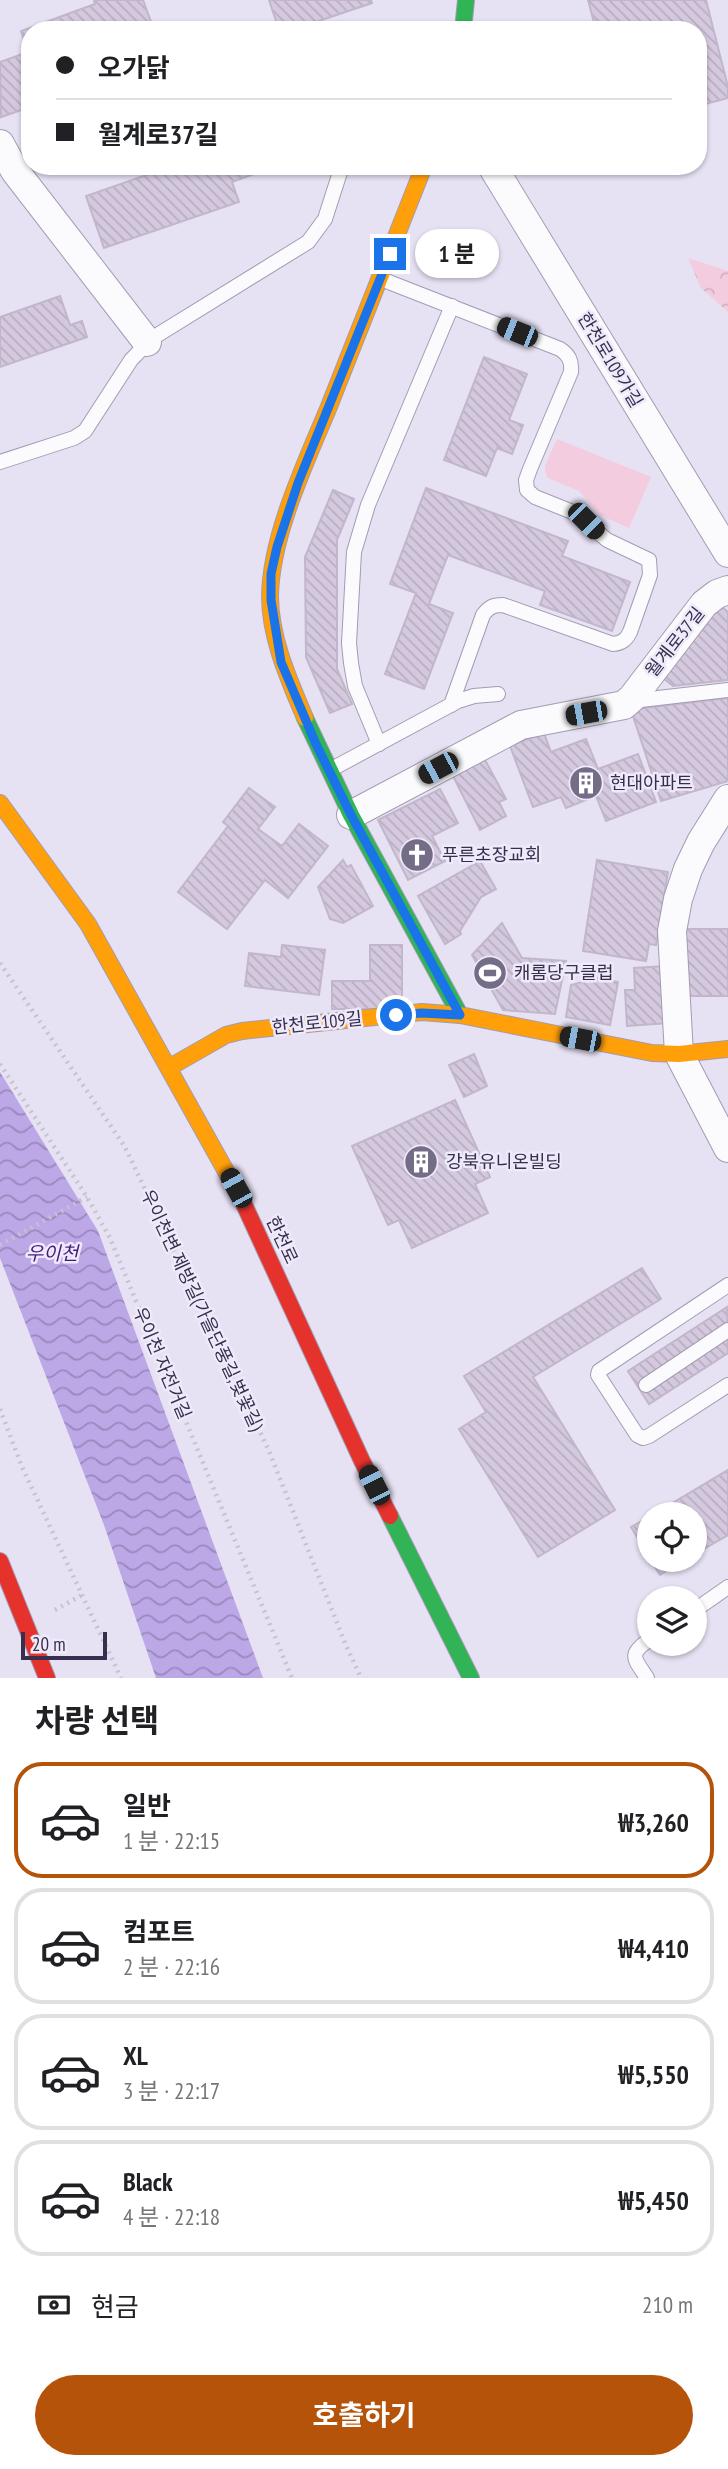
<!DOCTYPE html>
<html lang="ko">
<head>
<meta charset="utf-8">
<style>
	:root { --surface:#fff; --page:#f2f2f2; --text:#202124; --muted:#757577; --line:#e0e0e0; --accent:#b45309 }
	body { margin:0; font-family:"PT Sans Narrow","Noto Sans KR",sans-serif; background:var(--page); color:var(--text); height:100vh; display:flex; flex-direction:column; font-size:26px; white-space:nowrap }
	* { box-sizing:border-box; margin:0 }
	p { font-size:23px; color:var(--muted) }
	.icon { flex:none; width:38px; height:38px; fill:none; stroke:currentColor; stroke-width:2; stroke-linecap:round; stroke-linejoin:round }
	.map { position:relative; height:1678px; overflow:hidden }
	.panel { display:flex; flex-direction:column; background:var(--surface); flex:1 }
	.panel>* { flex:none }
	.banner { position:absolute; left:21px; top:21px; width:686px; height:154px; border-radius:28px; box-shadow:0 2px 5px #0004; display:grid; align-content:center; height:154px; padding:0 35px; background:var(--surface) }
	.buttons { position:absolute; left:637px; top:1502px; display:grid; gap:14px }
	.buttons a { display:grid; place-items:center; width:70px; height:70px; border-radius:50%; background:var(--surface); box-shadow:0 2px 5px #0004; font-size:35px }
	.scale { position:absolute; left:21px; bottom:18px; width:86px; box-sizing:border-box; padding-left:7px; border:4px solid #382e4d; border-top:0; font-size:19px; line-height:24px; white-space:nowrap; color:#382e4d; -webkit-text-stroke:5px #eeeafa; paint-order:stroke }
	.end { position:absolute; width:32px; height:32px; margin:-16px; border:9px solid #1a73e8; background:#fff; box-shadow:0 0 0 4px #fff }
	.from { border-radius:50% }
	.bubble { position:absolute; height:49px; border-radius:24px; background:var(--surface); box-shadow:0 2px 5px #0004; font-size:23px; font-weight:700; line-height:49px; text-align:center }
	.car { position:absolute; width:21px; height:42px; margin:-21px -10px; border-radius:9px; box-shadow:0 0 5px 2px #0007; background:linear-gradient(#222 24%,#8ab4d8 0 40%,#222 0 76%,#8ab4d8 0 86%,#222 0) }
	.banner b { display:flex; align-items:center; gap:24px; height:66px; font-size:26px }
	.banner b+b { border-top:2px solid var(--line) }
	.banner i { width:18px; height:18px; background:var(--text) }
	ul { padding:0; list-style:none }
	li { display:flex; align-items:center; gap:21px; height:116px; margin:0 14px 10px; padding:0 21px; border:4px solid var(--line); border-radius:28px }
	li div { flex:1 }
	li b { display:block; font-size:26px }
	li em { font-style:normal; font-weight:700 }
	li.active { border-color:var(--accent) }
	li>.icon { width:63px; height:63px; stroke-width:1.5 }
	h2 { padding:0 35px; font-size:32px; line-height:84px }
	.pay { display:flex; align-items:center; gap:18px; height:77px; padding:0 35px; font-size:26px }
	.pay p { margin-inline-start:auto }
	.cta { display:flex; gap:14px; margin-top:auto; padding:14px 35px }
	.cta a { flex:1; height:80px; border-radius:42px; background:var(--accent); color:#fff; font-size:28px; font-weight:700; line-height:80px; text-align:center }
	.map>svg:first-child { display:block }
	.forest { fill:url(#forest-crowns) }
	.park { fill:#f3ccdf }
	.water { fill:url(#water-waves) }
	.building { fill:url(#building-back-hatch); stroke:#c2b6cb; stroke-width:2 }
	.lines { fill:none; stroke-linecap:round; stroke-linejoin:round }
	.lane-casing { stroke:#a39cb2; stroke-width:16 }
	.street-casing { stroke:#a39cb2; stroke-width:30 }
	.fast-casing { stroke:#a39cb2; stroke-width:18 }
	.slow-casing { stroke:#a39cb2; stroke-width:18 }
	.jam-casing { stroke:#a39cb2; stroke-width:18 }
	.path { stroke:#c5c3cd; stroke-width:4.5; stroke-dasharray:2 5; stroke-linecap:butt }
	.lane { stroke:#fbfafd; stroke-width:14 }
	.street { stroke:#fbfafd; stroke-width:28 }
	.fast { stroke:#30b455; stroke-width:16 }
	.slow { stroke:#ff9f0a; stroke-width:16 }
	.jam { stroke:#e5322d; stroke-width:16 }
	.route { stroke:#1a73e8; stroke-width:9 }
	.labels { text-anchor:middle; stroke-width:5; stroke-linejoin:round; paint-order:stroke }
	.street-label { font-size:18px; fill:#382e4d; stroke:#eeeafa }
	.poi-label { font-size:18px; fill:#382e4d; stroke:#eeeafa; text-anchor:start }
	.water-label { font-size:19px; font-style:italic; fill:#461a7c; stroke:#eeeafa }
</style>
</head>
<body>
<div class="map">
<svg width="728" height="1678" viewBox="0 0 728 1678">
	<defs>
		<pattern id="forest-crowns" width="20" height="18" patternUnits="userSpaceOnUse" patternTransform="scale(1.75)"><rect width="20" height="18" fill="#f3ccdf"/><path d="M2 6a3 3 0 1 1 6 0M12 15a3 3 0 1 1 6 0" fill="none" stroke="#d1b0c1"/></pattern>
		<pattern id="water-waves" width="16" height="10" patternUnits="userSpaceOnUse" patternTransform="scale(1.75)"><rect width="16" height="10" fill="#bca7e7"/><path d="M0 5q4-4 8 0t8 0" fill="none" stroke="#9a88bd"/></pattern>
		<pattern id="building-back-hatch" width="6" height="6" patternUnits="userSpaceOnUse" patternTransform="scale(1.75)"><rect width="6" height="6" fill="#d5c9df"/><path d="M-1 5l2 2M0 0l6 6M5-1l2 2" fill="none" stroke="#b8adc1"/></pattern>
	</defs>
	<rect width="100%" height="100%" fill="#e6e1f3"/>
	<polygon class="forest" points="688,258 728,271 728,312 701,288"/>
	<polygon class="park" points="557,439 651,477 629,528 600,515 579,491 548,478 545,472 545,466"/>
	<polygon class="water" points="0,1072 98,1231 263,1678 156,1678 104,1525 0,1258"/>
	<g class="building">
		<polygon points="94,0 143,0 154,30 30,30 30,107 1,117 0,62 28,52 21,31 95,4"/>
		<polygon points="269,0 371,0 372,3 292,30 279,30"/>
		<polygon points="588,0 706,0 728,87 728,98 698,106 698,30 596,30"/>
		<polygon points="172,166 198,166 198,168 204,166 276,166 232,182 239,202 104,248 86,196"/>
		<polygon points="60,296 70,325 82,321 87,337 0,367 0,317"/>
		<polygon points="484,357 527,374 509,420 523,425 512,454 497,448 486,476 444,460"/>
		<polygon points="426,488 568,541 562,556 630,582 612,631 540,605 545,591 448,555 429,604 453,613 424,689 385,674 416,593 390,584"/>
		<polygon points="333,490 354,499 337,540 337,669 352,704 330,713 306,657 305,557"/>
		<polygon points="715,601 728,612 728,680 673,686 662,677 707,624 700,618"/>
		<polygon points="728,698 728,781 661,801 633,716 636,709"/>
		<polygon points="544,733 551,752 586,739 598,769 638,754 656,802 606,821 596,796 566,808 561,797 533,807 510,746"/>
		<polygon points="483,756 506,799 499,802 506,816 480,830 451,772"/>
		<polygon points="249,788 275,807 258,829 282,846 299,824 328,846 288,898 265,880 227,929 178,892 228,826 223,822"/>
		<polygon points="440,789 458,823 432,836 445,861 408,880 378,820"/>
		<polygon points="343,860 347,867 351,865 373,906 343,923 330,919 318,887"/>
		<polygon points="597,860 668,872 656,945 649,944 646,961 583,951"/>
		<polygon points="480,861 496,889 481,897 460,931 461,934 445,944 418,896"/>
		<polygon points="502,923 522,958 566,961 555,1014 503,1010 472,955"/>
		<rect x="684" y="929" width="44" height="67"/>
		<polygon points="282,945 325,950 319,995 245,986 249,953 281,957"/>
		<polygon points="370,945 402,945 402,1009 332,1009 332,981 370,981"/>
		<polygon points="665,966 669,1023 627,1026 625,990 635,990 634,968"/>
		<polygon points="598,978 618,982 610,1025 566,1017 571,985"/>
		<polygon points="474,1054 487,1086 464,1097 449,1065"/>
		<polygon points="455,1100 490,1177 475,1184 488,1213 412,1248 399,1220 388,1225 352,1146"/>
		<polygon points="642,1268 661,1299 533,1377 615,1510 538,1557 459,1429 486,1412 464,1376"/>
		<polygon points="727,1307 728,1353 649,1404 628,1371"/>
		<polygon points="728,1470 728,1535 695,1554 695,1514 654,1514"/>
		<polygon points="649,1517 649,1557 631,1527"/>
		<polygon points="650,1559 686,1559 660,1575"/>
	</g>
	<g class="lines">
		<g class="lane-casing">
			<g id="lane">
				<path d="M381 279 560 349C569 355 572 361 571 372L530 469 526 480 527 490 535 497 575 513 607 540 649 560 650 575 630 632C626 640 622 643 613 644L503 605C493 605 489 607 483 615L451 705"/>
				<polyline points="0,462 74,438 85,431 131,360 151,339 308,242 325,219 342,166"/>
				<polyline points="632,701 728,690"/>
				<polyline points="379,744 355,686 351,663 349,643 354,552 368,505 452,306"/>
				<polyline points="330,770 458,701 474,696 498,694"/>
				<polyline points="728,1285 599,1371 598,1375 637,1435 643,1438 649,1436 728,1385"/>
				<polyline points="646,1385 728,1330"/>
				<polyline points="695,1610 728,1587"/>
				<path d="M647 1678C635 1659 627 1655 649 1640"/>
			</g>
		</g>
		<g class="street-casing">
			<g id="street">
				<polyline points="0,144 15,171 147,342"/>
				<polyline points="492,166 728,553"/>
				<polyline points="728,799 701,842 688,869 678,899 672,931 679,1054 728,1148"/>
				<polyline points="351,815 521,725 624,705 632,698 704,604 717,594 728,590"/>
			</g>
		</g>
		<g class="fast-casing">
			<g id="fast">
				<polyline points="463,30 466,0"/>
				<polyline points="305,718 351,815 460,1015"/>
				<polyline points="390,1516 471,1678"/>
			</g>
		</g>
		<g class="slow-casing">
			<g id="slow">
				<path d="M305 718C289 680 270 638 270 596 271 536 305 464 328 409 360 328 392 247 424 166"/>
				<polyline points="0,803 88,924 242,1200"/>
				<polyline points="170,1067 226,1035 242,1031 422,1012 460,1015 652,1053 679,1054 728,1049"/>
			</g>
		</g>
		<g class="jam-casing">
			<g id="jam">
				<polyline points="242,1200 362,1461 390,1516"/>
				<polyline points="0,1561 47,1678"/>
			</g>
		</g>
		<g class="path">
			<polyline points="0,963 125,1147 269,1451 345,1643 361,1678"/>
			<polyline points="0,1064 87,1197 110,1238 292,1678"/>
			<polyline points="0,1245 87,1197"/>
			<polyline points="0,1409 22,1467 121,1678"/>
			<polyline points="55,1610 82,1595"/>
		</g>
		<use href="#lane" class="lane"/>
		<use href="#street" class="street"/>
		<use href="#fast" class="fast"/>
		<use href="#slow" class="slow"/>
		<use href="#jam" class="jam"/>
	</g>
	<g class="lines">
		<polyline class="route" points="390,254 298,483 277,547 271,574 271,600 281,662 316,744 351,815 460,1015 422,1013 396,1015"/>
	</g>
	<defs>
		<g id="building-disc" transform="scale(1.75)"><circle r="9.5" fill="#756d87" stroke="#eeeafa"/><path d="M-4-6H4V6H1V3H-1V6H-4ZM-2.5-4.3h1.7v1.8h-1.7ZM.8-4.3h1.7v1.8H.8ZM-2.5-1h1.7V.8h-1.7ZM.8-1h1.7V.8H.8Z" fill="#fff"/></g>
		<g id="church-disc" transform="scale(1.75)"><circle r="9.5" fill="#756d87" stroke="#eeeafa"/><path d="M-1.2-6h2.4v3.5h3.3v2.4h-3.3V6h-2.4V-.1h-3.3v-2.4h3.3Z" fill="#fff"/></g>
		<g id="stadium-disc" transform="scale(1.75)"><circle r="9.5" fill="#756d87" stroke="#eeeafa"/><path d="M0-5a6.5 5 0 1 0 0 10a6.5 5 0 1 0 0-10ZM-3.5-1.8h7v3.6h-7Z" fill="#fff"/></g>
	</defs>
	<g fill-rule="evenodd">
		<use href="#building-disc" x="586" y="783"/>
		<use href="#church-disc" x="417" y="855"/>
		<use href="#stadium-disc" x="490" y="973"/>
		<use href="#building-disc" x="421" y="1162"/>
	</g>
	<g class="labels">
		<g class="street-label">
			<text transform="translate(610 360) rotate(59)" y="6">한천로109가길</text>
			<text transform="translate(675 642) rotate(-52)" y="6">월계로37길</text>
			<text transform="translate(317 1023) rotate(-6)" y="6">한천로109길</text>
			<text transform="translate(282 1240) rotate(65)" y="6">한천로</text>
			<text transform="translate(202 1310) rotate(65)" y="6">우이천변 제방길(가을단풍길,벚꽃길)</text>
			<text transform="translate(162 1363) rotate(67)" y="6">우이천 자전거길</text>
		</g>
		<g class="poi-label">
			<text x="610" y="789">현대아파트</text>
			<text x="442" y="861">푸른초장교회</text>
			<text x="514" y="979">캐롬당구클럽</text>
			<text x="446" y="1168">강북유니온빌딩</text>
		</g>
		<g class="water-label">
			<text x="52" y="1260">우이천</text>
		</g>
	</g>
</svg>
<div class="buttons">
<a><svg class="icon" aria-label="locate" viewBox="0 0 24 24"><circle cx="12" cy="12" r="6"/><path d="M12 2v4M12 18v4M2 12h4M18 12h4"/></svg></a>
<a><svg class="icon" aria-label="layers" viewBox="0 0 24 24"><path d="M12 4l9 5-9 5-9-5zM3 14l9 5 9-5"/></svg></a>
</div>
<div class="scale">20 m</div>
<i class="end from" style="left:396px;top:1015px"></i>
<i class="end" style="left:390px;top:254px"></i>
<div class="bubble" style="left:415px;top:229px;width:84px">1 분</div>
<i class="car" style="left:517px;top:332px;rotate:292deg"></i>
<i class="car" style="left:586px;top:521px;rotate:135deg"></i>
<i class="car" style="left:586px;top:713px;rotate:260deg"></i>
<i class="car" style="left:438px;top:768px;rotate:242deg"></i>
<i class="car" style="left:580px;top:1039px;rotate:281deg"></i>
<i class="car" style="left:236px;top:1188px;rotate:331deg"></i>
<i class="car" style="left:374px;top:1485px;rotate:333deg"></i>
<div class="banner">
<b><i class="from"></i>오가닭</b>
<b><i></i>월계로37길</b>
</div>
</div>
<section class="panel">
<h2>차량 선택</h2>
<ul>
<li class="active"><svg class="icon" aria-label="car" viewBox="0 0 24 24"><path d="M5 17H2v-5l4-1 3-4h7l3 4 3 1v5h-3M9 17h6M6 11h13"/><circle cx="7" cy="17" r="2"/><circle cx="17" cy="17" r="2"/></svg><div><b>일반</b><p>1 분 · 22:15</p></div><em>₩3,260</em></li>
<li><svg class="icon" aria-label="car" viewBox="0 0 24 24"><path d="M5 17H2v-5l4-1 3-4h7l3 4 3 1v5h-3M9 17h6M6 11h13"/><circle cx="7" cy="17" r="2"/><circle cx="17" cy="17" r="2"/></svg><div><b>컴포트</b><p>2 분 · 22:16</p></div><em>₩4,410</em></li>
<li><svg class="icon" aria-label="car" viewBox="0 0 24 24"><path d="M5 17H2v-5l4-1 3-4h7l3 4 3 1v5h-3M9 17h6M6 11h13"/><circle cx="7" cy="17" r="2"/><circle cx="17" cy="17" r="2"/></svg><div><b>XL</b><p>3 분 · 22:17</p></div><em>₩5,550</em></li>
<li><svg class="icon" aria-label="car" viewBox="0 0 24 24"><path d="M5 17H2v-5l4-1 3-4h7l3 4 3 1v5h-3M9 17h6M6 11h13"/><circle cx="7" cy="17" r="2"/><circle cx="17" cy="17" r="2"/></svg><div><b>Black</b><p>4 분 · 22:18</p></div><em>₩5,450</em></li>
</ul>
<div class="pay"><svg class="icon" aria-label="cash" viewBox="0 0 24 24"><path d="M3 7h18v10H3z"/><circle cx="12" cy="12" r="2"/></svg>현금<p>210 m</p></div>
<div class="cta"><a>호출하기</a></div>
</section>
</body>
</html>
